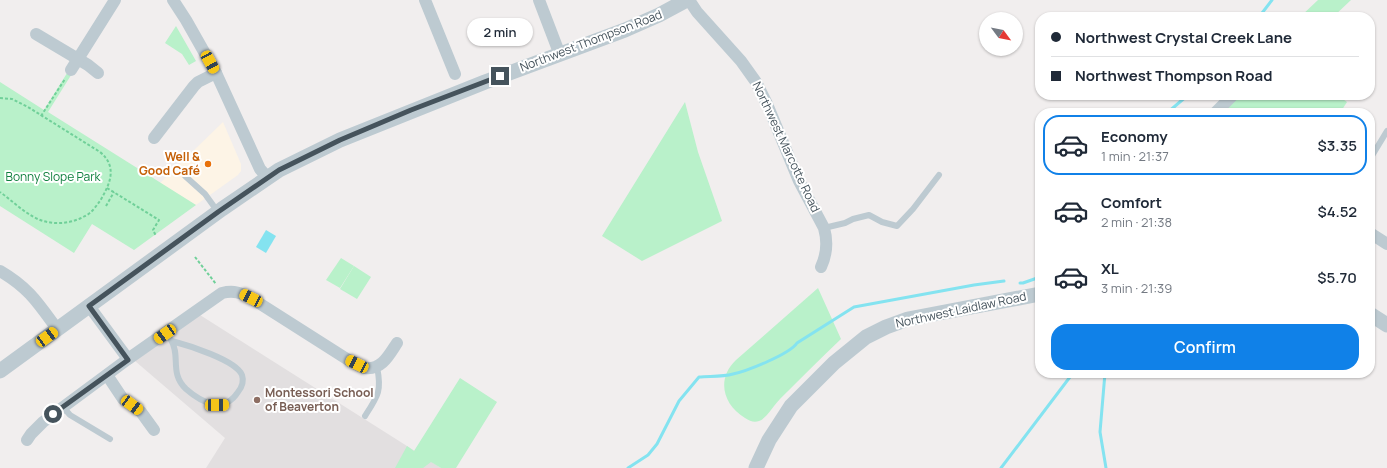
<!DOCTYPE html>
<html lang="en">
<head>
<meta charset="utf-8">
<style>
	:root { --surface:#fff; --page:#f6f6f7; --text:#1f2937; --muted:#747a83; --line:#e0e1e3; --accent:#1081e8 }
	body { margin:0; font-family:Manrope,sans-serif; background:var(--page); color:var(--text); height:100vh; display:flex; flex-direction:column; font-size:15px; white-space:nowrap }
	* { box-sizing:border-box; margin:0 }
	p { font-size:13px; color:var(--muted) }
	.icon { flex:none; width:22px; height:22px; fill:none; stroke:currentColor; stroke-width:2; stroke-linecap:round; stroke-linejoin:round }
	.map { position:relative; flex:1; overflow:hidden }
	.panel { position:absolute; left:1035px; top:108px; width:340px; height:270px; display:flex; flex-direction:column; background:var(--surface); border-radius:16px; box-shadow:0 1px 3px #0004 }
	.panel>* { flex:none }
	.hud { position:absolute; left:1035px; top:12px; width:340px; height:88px; border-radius:16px; box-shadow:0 1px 3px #0004; display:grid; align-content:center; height:88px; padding:0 16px; background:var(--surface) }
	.needle { width:26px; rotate:122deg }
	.fabs { position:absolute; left:979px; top:12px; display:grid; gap:8px }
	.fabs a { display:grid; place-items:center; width:44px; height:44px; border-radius:50%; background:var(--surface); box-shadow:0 1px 3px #0004; font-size:20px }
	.end { position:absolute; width:18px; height:18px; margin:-9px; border:5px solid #45535c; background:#fff; box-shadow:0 0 0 2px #fff }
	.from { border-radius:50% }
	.bubble { position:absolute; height:28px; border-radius:14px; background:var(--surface); box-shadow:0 1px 3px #0004; font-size:13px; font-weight:600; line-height:28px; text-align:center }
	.car { position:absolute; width:12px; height:24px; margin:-12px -6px; border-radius:5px; box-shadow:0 0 3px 1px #0007; background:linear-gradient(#f5c518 24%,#345 0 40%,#f5c518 0 76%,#345 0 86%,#f5c518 0) }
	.hud b { display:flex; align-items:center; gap:14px; height:38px; font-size:15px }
	.hud b+b { border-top:1px solid var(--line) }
	.hud i { width:10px; height:10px; background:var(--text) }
	ul { padding:7px 0 0; list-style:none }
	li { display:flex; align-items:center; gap:12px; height:60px; margin:0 8px 6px; padding:0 8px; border:2px solid transparent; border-radius:16px }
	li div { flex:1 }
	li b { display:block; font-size:15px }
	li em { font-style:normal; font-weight:600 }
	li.on { border-color:var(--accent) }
	li>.icon { width:36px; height:36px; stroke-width:1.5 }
	.action { display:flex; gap:8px; margin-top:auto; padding:8px 16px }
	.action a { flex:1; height:46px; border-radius:16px; background:var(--accent); color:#fff; font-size:16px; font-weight:600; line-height:46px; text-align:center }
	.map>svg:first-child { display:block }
	.commercial { fill:#fdf4e6 }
	.education { fill:#e2dfe0 }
	.green { fill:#b9f1ca }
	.water { fill:#84e3f0 }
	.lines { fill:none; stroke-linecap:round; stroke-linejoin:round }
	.stream { stroke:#84e3f0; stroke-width:3 }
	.path { stroke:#70d099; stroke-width:2; stroke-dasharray:3 2; stroke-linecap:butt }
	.service { stroke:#bdcad1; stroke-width:6 }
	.minor { stroke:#bdcad1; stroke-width:12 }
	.tertiary { stroke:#bdcad1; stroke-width:15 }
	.route { stroke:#45535c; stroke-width:5 }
	.food-dot { fill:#e8710a; stroke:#fff; stroke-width:1.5 }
	.education-dot { fill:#8d6e63; stroke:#fff; stroke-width:1.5 }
	.labels { text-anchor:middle; stroke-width:4; stroke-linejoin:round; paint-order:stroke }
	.street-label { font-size:12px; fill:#45535c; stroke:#fff }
	.food-label { font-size:12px; font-weight:bold; fill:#c56008; stroke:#fff; text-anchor:end }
	.park-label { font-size:12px; fill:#128140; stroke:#fff }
	.education-label { font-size:12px; font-weight:bold; fill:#785e54; stroke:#fff; text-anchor:start }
</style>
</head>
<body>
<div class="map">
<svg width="1387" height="468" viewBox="0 0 1387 468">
	<rect width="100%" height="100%" fill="#f1eeee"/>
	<polygon class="commercial" points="223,122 241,164 241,171 238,175 196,205 160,183"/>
	<polygon class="education" points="200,315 407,446 441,468 206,468 225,438 135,361"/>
	<g class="green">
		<polygon points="1318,0 1351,0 1333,17 1300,17"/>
		<polygon points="176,26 196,61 189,65 182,54 165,43"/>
		<polygon points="69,70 73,72 48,112 196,205 134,250 92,224 74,253 0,206 0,82 44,110"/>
		<polygon points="1236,95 1337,95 1347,102 1340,113 1219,113"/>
		<polygon points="685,102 698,152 722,221 642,261 602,236"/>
		<polygon points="341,258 354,266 340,288 326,280"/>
		<polygon points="354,266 371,277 357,299 340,289"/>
		<path d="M818 288 841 339C820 359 800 379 780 399 774 405 766 419 759 421 754 423 750 421 745 418 723 405 716 379 736 360Z"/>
		<polygon points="460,378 497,402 456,468 441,468 431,462 423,468 395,468 407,446 414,451"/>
	</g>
	<polygon class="water" points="266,230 276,236 266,253 256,247"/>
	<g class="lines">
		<g class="stream">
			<polyline points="1259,17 1272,0"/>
			<polyline points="1167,113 1188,95"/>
			<polyline points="1020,283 1023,283 1040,277"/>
			<polyline points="1105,373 1100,432 1106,468"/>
			<path d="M628 468 648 455 657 444 679 401 699 377C710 376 722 377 733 374 747 371 790 354 797 343L854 307 974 285 1004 281"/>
			<polyline points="1001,468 1073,373"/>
		</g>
		<g class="path">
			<path d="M0 98 12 99 28 107 100 152C118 167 110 184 100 201 96 206 92 213 85 216 73 223 57 225 43 221 27 216 14 202 0 192"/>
			<polyline points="41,116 65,79"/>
			<polyline points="107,188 159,220 153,230 156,236"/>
			<polyline points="106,206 114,192"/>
			<polyline points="195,257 216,284"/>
		</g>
		<g class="service">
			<polyline points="1370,159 1387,131"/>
			<polyline points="185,176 205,194 218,212"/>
			<polyline points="824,228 845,223 853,219 869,215 882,222 897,226 913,209 939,175"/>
			<path d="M165 333C167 336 170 338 171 340 181 356 169 373 186 389 202 403 224 414 238 392 242 387 244 381 242 375 236 360 187 345 172 341"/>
			<polyline points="63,407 70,415 110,439"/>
			<path d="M365 416C378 396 382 391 377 367"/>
		</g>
		<g class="minor">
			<polyline points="173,0 186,20 216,73 260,169 267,177"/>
			<polyline points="425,0 455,74"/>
			<polyline points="539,0 560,55"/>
			<path d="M689 0 697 12 741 61 756 82 767 104 799 181 824 228C828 242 827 254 821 267"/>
			<polyline points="36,34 88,65 98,73"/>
			<polyline points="71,70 115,0"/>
			<polyline points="1215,113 1233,95"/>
			<polyline points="154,138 194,86 198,82 216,73"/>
			<polyline points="1370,233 1387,244"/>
			<path d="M0 271C29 288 38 303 57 329"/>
			<polyline points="89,306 128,359"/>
			<polyline points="107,375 123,399 141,412 154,430"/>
			<path d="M27 440 31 434 43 422 128 359 222 293C234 290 241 293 251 298L350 361C355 363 360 367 365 368 382 370 389 355 397 343"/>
		</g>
		<g class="tertiary">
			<polyline points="1370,314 1387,325"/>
			<polyline points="0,371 222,209 279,170 340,140 485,82 625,30 659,15 687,0"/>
			<polyline points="756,468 769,440 791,406 834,363 866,337 886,327 908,319 1040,294"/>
		</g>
	</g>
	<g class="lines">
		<polyline class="route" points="53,414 128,360 89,306 218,212 279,170 340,140 411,110 500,76"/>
	</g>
	<circle class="food-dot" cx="208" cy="164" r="4"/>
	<circle class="education-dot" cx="257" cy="400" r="4"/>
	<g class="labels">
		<g class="street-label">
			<text transform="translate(591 41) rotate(-21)" y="4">Northwest Thompson Road</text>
			<text transform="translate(786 147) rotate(65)" y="4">Northwest Marcotte Road</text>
			<text transform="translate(961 310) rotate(-12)" y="4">Northwest Laidlaw Road</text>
		</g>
		<g class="food-label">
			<text x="200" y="161">Well &amp;<tspan x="200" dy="14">Good Café</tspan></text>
		</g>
		<g class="park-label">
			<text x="53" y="181">Bonny Slope Park</text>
		</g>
		<g class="education-label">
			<text x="265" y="397">Montessori School<tspan x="265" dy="14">of Beaverton</tspan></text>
		</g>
	</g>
</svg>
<div class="fabs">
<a><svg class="needle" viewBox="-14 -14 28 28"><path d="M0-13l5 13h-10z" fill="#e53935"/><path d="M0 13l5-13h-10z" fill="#747a83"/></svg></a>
</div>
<i class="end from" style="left:53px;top:414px"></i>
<i class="end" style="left:500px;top:76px"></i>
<div class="bubble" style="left:467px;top:18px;width:66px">2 min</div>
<i class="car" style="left:210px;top:62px;rotate:151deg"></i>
<i class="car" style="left:251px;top:298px;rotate:296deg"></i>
<i class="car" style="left:165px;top:334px;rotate:235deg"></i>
<i class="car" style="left:47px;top:337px;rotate:54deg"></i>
<i class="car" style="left:357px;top:364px;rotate:296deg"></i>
<i class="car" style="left:132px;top:405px;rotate:126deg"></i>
<i class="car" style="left:217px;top:405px;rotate:89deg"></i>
<div class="hud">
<b><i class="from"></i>Northwest Crystal Creek Lane</b>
<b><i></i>Northwest Thompson Road</b>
</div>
<section class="panel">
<ul>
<li class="on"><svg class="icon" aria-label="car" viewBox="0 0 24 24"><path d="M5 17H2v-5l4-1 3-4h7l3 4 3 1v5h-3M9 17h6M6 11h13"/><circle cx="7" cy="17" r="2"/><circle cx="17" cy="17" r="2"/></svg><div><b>Economy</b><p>1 min · 21:37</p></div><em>$3.35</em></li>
<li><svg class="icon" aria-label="car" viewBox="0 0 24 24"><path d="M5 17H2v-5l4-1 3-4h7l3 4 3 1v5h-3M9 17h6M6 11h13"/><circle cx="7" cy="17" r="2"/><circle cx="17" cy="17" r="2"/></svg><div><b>Comfort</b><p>2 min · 21:38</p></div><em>$4.52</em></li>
<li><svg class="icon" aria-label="car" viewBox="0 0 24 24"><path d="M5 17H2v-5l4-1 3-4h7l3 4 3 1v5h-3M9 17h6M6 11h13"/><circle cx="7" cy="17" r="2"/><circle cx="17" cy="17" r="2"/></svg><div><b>XL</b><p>3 min · 21:39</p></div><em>$5.70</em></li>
</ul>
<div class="action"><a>Confirm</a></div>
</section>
</div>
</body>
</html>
